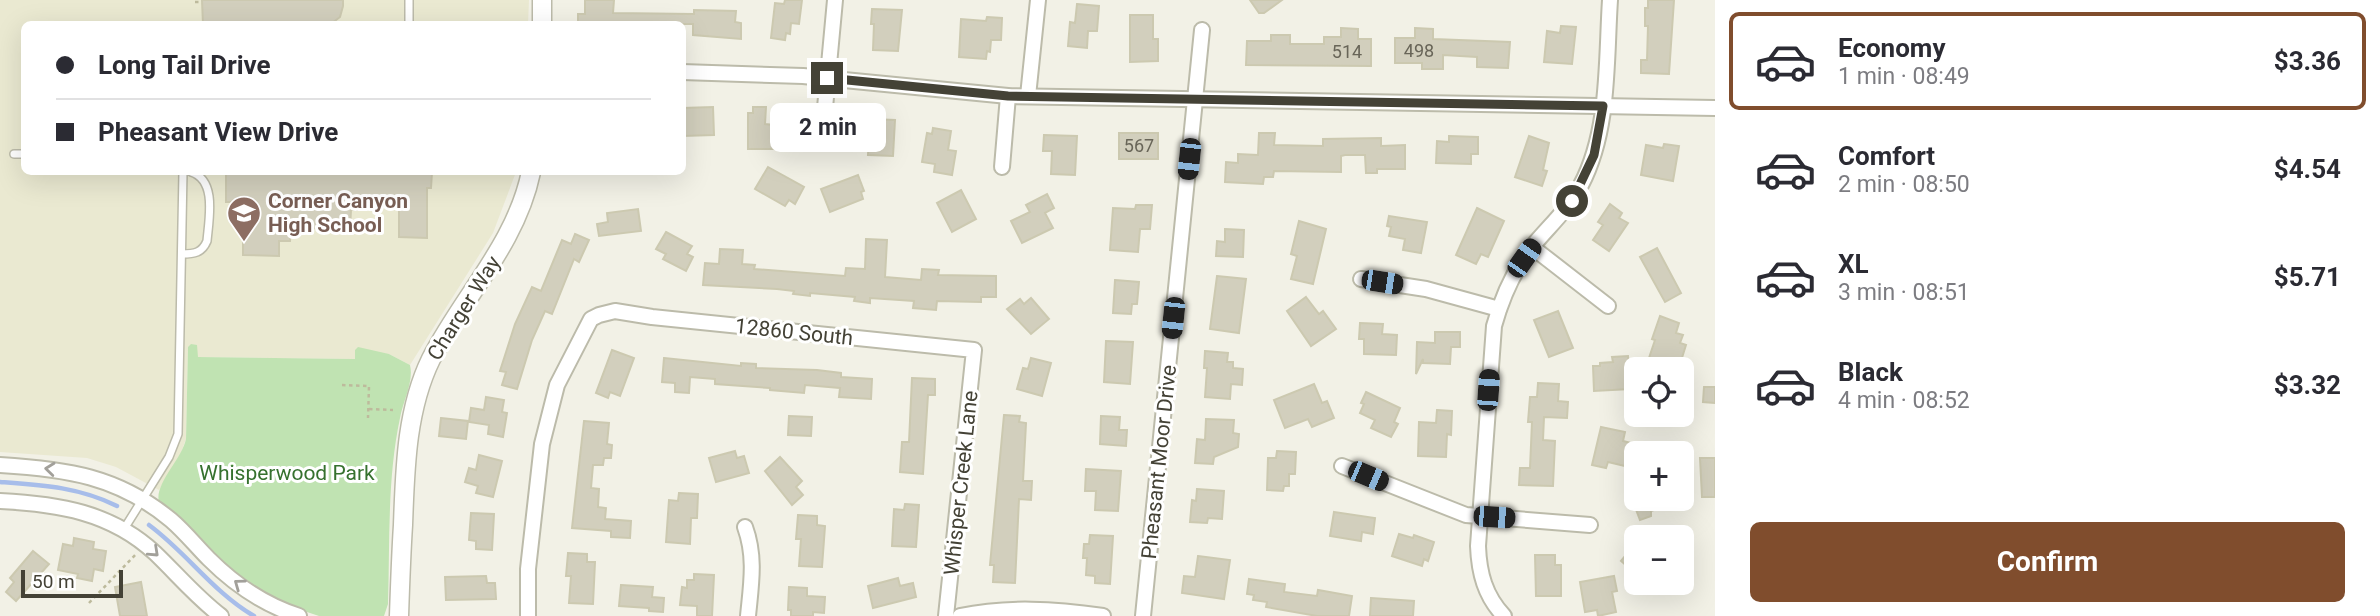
<!DOCTYPE html>
<html lang="en">
<head>
<meta charset="utf-8">
<style>
	:root { --surface:#fff; --page:#f2f2f3; --text:#2b2b33; --muted:#7c7c81; --line:#e1e1e2; --accent:#804d2d }
	body { margin:0; font-family:Roboto,sans-serif; background:var(--page); color:var(--text); height:100vh; display:flex; flex-direction:column; font-size:26px; white-space:nowrap }
	* { box-sizing:border-box; margin:0 }
	p { font-size:23px; color:var(--muted) }
	.icon { flex:none; width:38px; height:38px; fill:none; stroke:currentColor; stroke-width:2; stroke-linecap:round; stroke-linejoin:round }
	.map { position:relative; flex:1; overflow:hidden }
	.side { display:flex; flex-direction:column; background:var(--surface); width:665px }
	.side>* { flex:none }
	.banner { position:absolute; left:21px; top:21px; width:665px; height:154px; border-radius:10px; box-shadow:0 7px 28px #0002; display:grid; align-content:center; height:154px; padding:0 35px; background:var(--surface) }
	.controls { position:absolute; left:1624px; top:357px; display:grid; gap:14px }
	.controls a { display:grid; place-items:center; width:70px; height:70px; border-radius:10px; background:var(--surface); box-shadow:0 7px 28px #0002; font-size:35px }
	.scale { position:absolute; left:21px; bottom:18px; width:102px; box-sizing:border-box; padding-left:7px; border:4px solid #444236; border-top:0; font-size:19px; line-height:24px; white-space:nowrap; color:#444236; -webkit-text-stroke:5px #fff; paint-order:stroke }
	.end { position:absolute; width:32px; height:32px; margin:-16px; border:9px solid #444236; background:#fff; box-shadow:0 0 0 4px #fff }
	.from { border-radius:50% }
	.bubble { position:absolute; height:49px; border-radius:10px; background:var(--surface); box-shadow:0 7px 28px #0002; font-size:23px; font-weight:700; line-height:49px; text-align:center }
	.car { position:absolute; width:21px; height:42px; margin:-21px -10px; border-radius:9px; box-shadow:0 0 5px 2px #0007; background:linear-gradient(#222 24%,#8ab4d8 0 40%,#222 0 76%,#8ab4d8 0 86%,#222 0) }
	.banner b { display:flex; align-items:center; gap:24px; height:66px; font-size:26px }
	.banner b+b { border-top:2px solid var(--line) }
	.banner i { width:18px; height:18px; background:var(--text) }
	ul { padding:12px 0 0; list-style:none }
	li { display:flex; align-items:center; gap:21px; height:98px; margin:0 14px 10px; padding:0 21px; border:4px solid transparent; border-radius:10px }
	li div { flex:1 }
	li b { display:block; font-size:26px }
	li em { font-style:normal; font-weight:700 }
	li.selected { border-color:var(--accent) }
	li>.icon { width:63px; height:63px; stroke-width:1.5 }
	.button { display:flex; gap:14px; margin-top:auto; padding:14px 35px }
	.button a { flex:1; height:80px; border-radius:10px; background:var(--accent); color:#fff; font-size:28px; font-weight:700; line-height:80px; text-align:center }
	main { display:flex; flex:1; min-height:0 }
	.map>svg:first-child { display:block }
	.education { fill:#eae9d1 }
	.green { fill:#c0e3b2 }
	.lines { fill:none; stroke-linecap:round; stroke-linejoin:round }
	.stream { stroke:#a7bdea; stroke-width:4.5 }
	.building { fill:#d2cfbd; stroke:#ccc9b0; stroke-width:2 }
	.service-casing { stroke:#bcbbaa; stroke-width:10 }
	.minor-casing { stroke:#bcbbaa; stroke-width:18 }
	.tertiary-casing { stroke:#bcbbaa; stroke-width:21 }
	.path { stroke:#bdba9c; stroke-width:2.5; stroke-dasharray:3.5 3.5; stroke-linecap:butt }
	.service { stroke:#fff; stroke-width:7 }
	.minor { stroke:#fff; stroke-width:14 }
	.tertiary { stroke:#fff; stroke-width:18 }
	.oneway { stroke:#a2a09a }
	.route { stroke:#444236; stroke-width:9 }
	.labels { text-anchor:middle; stroke-width:6; stroke-linejoin:round; paint-order:stroke }
	.number-label { font-size:18px; fill:#686558 }
	.education-label { font-size:21px; font-weight:bold; fill:#785e54; stroke:#fff; text-anchor:start }
	.street-label { font-size:21px; fill:#444236; stroke:#fff }
	.park-label { font-size:21px; fill:#36712e; stroke:#fff }
</style>
</head>
<body>
<main>
<div class="map">
<svg width="1715" height="616" viewBox="0 0 1715 616">
	<rect width="100%" height="100%" fill="#f2f1e6"/>
	<polygon class="education" points="0,0 529,0 528,24 24,24 24,172 516,172 493,233 410,365 389,354 355,359 197,357 197,348 188,347 186,439 181,453 159,490 116,467 87,458 0,452"/>
	<path class="green" d="M191 344 197 345 198 357 355 359V350L358 347 389 354 410 365C414 382 403 401 400 418 387 479 390 543 388 604L384 616H319L292 607 256 589 227 567 159 502C154 484 182 459 186 439L188 347Z"/>
	<g class="lines">
		<g class="stream">
			<path d="M0 482C42 485 79 487 117 506"/>
			<path d="M149 525C187 553 213 592 254 616"/>
		</g>
	</g>
	<g class="building">
		<polygon points="202,0 343,0 343,6 340,17 331,24 203,24"/>
		<polygon points="585,0 614,0 613,13 694,14 694,10 736,11 735,22 741,23 741,39 693,35 693,24 578,24 578,14 585,14"/>
		<polygon points="785,0 802,0 799,24 791,23 790,34 786,33 785,40 771,38 775,3 784,4"/>
		<polygon points="1250,0 1282,0 1264,13 1259,13"/>
		<polygon points="1648,0 1674,0 1669,74 1641,73 1641,60 1647,60 1648,26 1645,26 1645,8 1648,8"/>
		<polygon points="1077,4 1099,6 1097,31 1088,31 1087,48 1068,46 1070,22 1075,23"/>
		<polygon points="872,9 902,10 898,51 873,50 874,24 871,24"/>
		<polygon points="1130,15 1153,15 1153,39 1158,39 1158,61 1130,62"/>
		<polygon points="987,17 1002,18 1001,40 991,40 990,52 987,51 986,59 959,57 961,19 986,21"/>
		<polygon points="1561,26 1576,27 1572,64 1544,62 1547,31 1560,33"/>
		<polygon points="1341,28 1358,29 1358,39 1371,39 1371,66 1246,65 1247,41 1271,41 1271,35 1290,35 1290,44 1324,44 1324,37 1341,37"/>
		<polygon points="1415,28 1433,29 1433,39 1510,42 1508,68 1477,67 1477,57 1443,55 1443,69 1422,69 1422,63 1395,63 1395,38 1415,38"/>
		<polygon points="713,107 714,135 682,136 682,108"/>
		<polygon points="753,107 766,107 765,124 774,125 774,149 748,149 748,113 753,113"/>
		<polygon points="870,119 895,120 893,156 868,155"/>
		<polygon points="933,128 951,131 948,150 956,151 952,175 934,172 935,164 922,162 927,133 932,134"/>
		<rect x="1119" y="133" width="39" height="26"/>
		<polygon points="1259,133 1275,133 1274,145 1323,146 1323,139 1381,138 1381,146 1405,145 1405,169 1377,169 1377,173 1366,173 1365,155 1345,155 1341,156 1341,172 1274,171 1273,177 1264,177 1263,184 1225,182 1226,162 1238,163 1238,154 1258,155"/>
		<polygon points="1044,135 1077,136 1075,175 1051,174 1052,151 1043,151"/>
		<polygon points="1449,136 1478,137 1478,154 1471,154 1471,164 1436,163 1437,141 1449,142"/>
		<polygon points="1529,136 1549,143 1543,170 1547,171 1542,186 1515,177"/>
		<polygon points="1664,144 1679,146 1673,181 1641,175 1646,145 1663,148"/>
		<polygon points="768,167 804,187 795,204 789,200 785,206 755,189"/>
		<polygon points="226,172 432,172 431,188 427,188 427,238 399,237 399,198 365,198 364,210 351,210 350,229 291,228 290,241 279,241 279,256 243,255 243,202 226,202"/>
		<polygon points="858,175 864,191 861,192 863,199 830,212 821,189"/>
		<polygon points="961,190 976,219 952,232 937,203"/>
		<polygon points="1047,194 1054,208 1045,213 1053,228 1022,243 1011,221 1030,212 1026,205"/>
		<polygon points="1610,204 1622,213 1619,218 1628,223 1609,251 1593,240 1603,225 1598,222"/>
		<polygon points="1136,205 1152,205 1150,229 1140,229 1138,252 1110,250 1113,208 1135,209"/>
		<polygon points="1477,208 1504,221 1488,257 1481,254 1476,264 1456,255"/>
		<polygon points="638,209 641,231 599,236 597,224 608,222 607,213"/>
		<polygon points="1389,216 1427,222 1421,253 1403,250 1405,239 1389,236 1391,227 1387,226"/>
		<polygon points="1299,221 1326,229 1313,284 1291,279 1297,256 1291,254"/>
		<polygon points="1225,229 1244,230 1243,257 1216,256 1217,241 1225,242"/>
		<polygon points="666,232 692,246 687,254 693,257 686,271 663,259 666,254 656,249"/>
		<polygon points="575,234 589,240 579,262 574,259 552,314 545,311 532,340 517,389 502,385 506,372 500,371 515,324 532,287 541,291 562,240 571,244"/>
		<polygon points="866,239 887,240 885,277 921,280 922,269 939,270 938,275 996,276 996,297 981,297 981,302 937,301 936,310 913,308 914,301 870,298 870,303 854,301 855,297 810,293 810,296 793,294 794,291 777,289 703,285 705,263 719,264 720,249 743,250 742,264 755,265 754,269 845,276 846,268 865,269"/>
		<polygon points="1657,248 1681,293 1665,302 1640,257"/>
		<polygon points="1217,276 1246,279 1239,333 1210,329"/>
		<polygon points="1115,280 1139,282 1137,304 1132,304 1131,314 1113,313"/>
		<polygon points="1306,297 1319,314 1323,311 1336,329 1311,346 1287,311"/>
		<polygon points="1031,298 1049,319 1031,334 1007,309 1020,299 1024,304"/>
		<polygon points="1558,311 1573,348 1549,357 1534,320"/>
		<polygon points="1660,316 1679,323 1676,333 1683,335 1680,343 1686,345 1681,361 1674,359 1671,369 1654,369 1646,367 1655,340 1652,339"/>
		<polygon points="1360,323 1383,324 1382,334 1397,335 1396,355 1364,354 1364,339 1359,339"/>
		<polygon points="1435,332 1460,332 1460,347 1451,347 1450,364 1423,363 1423,359 1416,374 1417,342 1435,343"/>
		<polygon points="1106,341 1133,342 1130,384 1104,382"/>
		<polygon points="612,350 634,358 620,396 610,392 608,398 596,393"/>
		<polygon points="1205,351 1228,353 1227,362 1233,362 1233,368 1243,369 1242,385 1231,384 1230,399 1205,397 1207,368 1204,368"/>
		<polygon points="1628,356 1630,389 1594,391 1593,366 1600,366 1600,363 1613,362 1612,357"/>
		<polygon points="664,358 741,366 741,363 756,364 756,368 817,370 841,373 841,377 872,379 871,399 839,397 840,388 805,385 804,393 770,390 770,388 715,384 715,379 690,377 689,393 675,392 675,383 662,382"/>
		<polygon points="1031,358 1051,363 1042,396 1017,389 1023,368 1028,369"/>
		<polygon points="912,378 935,379 935,395 928,395 923,474 900,472 902,442 909,442"/>
		<polygon points="1538,383 1559,384 1558,401 1568,402 1567,418 1544,417 1543,440 1555,441 1553,486 1519,485 1520,468 1530,468 1532,422 1528,422 1530,397 1537,397"/>
		<polygon points="1314,384 1322,403 1327,401 1334,418 1312,427 1308,419 1285,428 1274,400"/>
		<polygon points="1704,387 1715,387 1715,403 1703,402"/>
		<polygon points="1366,392 1400,408 1394,422 1398,424 1391,437 1371,428 1375,420 1360,413 1364,404 1361,403"/>
		<polygon points="486,397 504,400 502,412 507,413 503,437 488,434 489,425 469,422 471,408 484,410"/>
		<polygon points="1437,410 1452,411 1451,435 1447,434 1446,457 1418,456 1419,422 1436,423"/>
		<polygon points="1004,415 1020,416 1019,422 1026,423 1023,481 1032,481 1031,500 1019,499 1015,583 993,582 994,565 990,565"/>
		<polygon points="789,416 812,417 811,436 788,435"/>
		<polygon points="1101,416 1120,417 1119,430 1127,430 1126,446 1100,444"/>
		<polygon points="441,418 468,421 466,439 439,436"/>
		<polygon points="1206,419 1234,420 1233,433 1239,434 1238,447 1214,457 1213,464 1195,463 1197,439 1205,440"/>
		<polygon points="584,421 609,423 607,444 612,445 611,458 604,458 603,465 593,465 591,488 599,489 598,507 606,508 605,519 631,521 630,538 611,537 611,531 572,528"/>
		<polygon points="1601,427 1625,432 1623,441 1635,444 1629,467 1608,462 1606,468 1592,465"/>
		<polygon points="735,451 737,458 744,456 749,473 716,482 709,458"/>
		<polygon points="1277,451 1296,452 1295,474 1289,474 1289,486 1284,486 1283,491 1267,490 1268,458 1276,458"/>
		<polygon points="479,455 502,461 493,497 476,493 478,486 465,482 469,468 476,470"/>
		<polygon points="780,457 802,481 796,487 803,495 792,505 765,471"/>
		<polygon points="1700,458 1715,458 1715,497 1702,497"/>
		<polygon points="1086,469 1121,471 1118,511 1095,510 1096,491 1085,491"/>
		<polygon points="1197,489 1224,491 1222,519 1208,518 1207,523 1190,522 1192,500 1196,501"/>
		<polygon points="679,493 698,494 697,518 691,518 690,544 666,542 669,500 678,501"/>
		<polygon points="1632,499 1681,499 1681,500 1651,511 1651,516 1640,520"/>
		<polygon points="905,504 919,505 916,547 892,546 894,509 904,510"/>
		<polygon points="1334,512 1375,518 1373,534 1362,532 1361,541 1330,536"/>
		<polygon points="471,513 494,514 492,550 476,549 476,541 469,540"/>
		<polygon points="798,515 817,516 817,525 825,526 822,567 799,566 801,539 796,539"/>
		<polygon points="1399,534 1413,538 1414,535 1434,542 1428,561 1424,559 1422,566 1392,556"/>
		<polygon points="1090,535 1113,536 1110,584 1095,583 1095,576 1086,575 1087,558 1083,558 1084,544 1089,544"/>
		<polygon points="74,538 94,542 93,549 106,551 103,571 94,569 92,581 77,578 78,574 58,570 63,544 73,546"/>
		<polygon points="1636,543 1636,574 1621,561"/>
		<polygon points="33,551 49,564 16,601 6,592 14,582 10,578"/>
		<polygon points="568,553 587,554 587,562 595,562 593,604 569,603 571,576 566,576"/>
		<polygon points="1535,555 1555,555 1555,565 1561,565 1561,596 1536,596"/>
		<polygon points="1198,556 1230,560 1224,599 1182,593 1184,576 1195,577"/>
		<polygon points="694,574 714,575 712,616 697,616 697,606 680,605 682,587 687,588 687,580 694,580"/>
		<polygon points="486,576 487,583 495,583 496,599 446,600 445,577"/>
		<polygon points="1614,576 1617,591 1612,592 1616,612 1598,616 1597,610 1585,612 1580,582"/>
		<polygon points="898,578 900,586 913,583 916,597 873,608 868,586"/>
		<polygon points="1249,579 1285,584 1284,592 1317,596 1318,590 1352,596 1349,616 1317,616 1266,607 1267,602 1253,600 1254,595 1247,594"/>
		<polygon points="141,582 147,616 120,616 115,587"/>
		<polygon points="621,585 653,587 652,597 664,598 663,612 649,611 649,608 619,606"/>
		<polygon points="789,587 807,588 807,596 825,597 824,613 813,612 813,616 791,616 791,610 788,610"/>
		<polygon points="1371,598 1414,601 1413,616 1370,616"/>
	</g>
	<g class="lines">
		<g class="service-casing">
			<g id="service">
				<polyline points="409,0 409,24"/>
				<polyline points="14,154 24,154"/>
				<path d="M182 254C194 254 202 253 207 241 209 218 217 180 191 172"/>
				<polyline points="124,529 169,457 178,434 183,172"/>
			</g>
		</g>
		<g class="minor-casing">
			<g id="minor">
				<polyline points="682,72 803,76 1008,96 1715,108"/>
				<polyline points="1028,96 1038,0"/>
				<polyline points="822,140 835,0"/>
				<polyline points="1002,167 1008,96"/>
				<polyline points="1532,247 1608,306"/>
				<polyline points="1361,279 1426,289 1499,309"/>
				<path d="M0 465C66 469 118 476 171 520 185 532 196 546 209 559 234 584 265 605 299 616"/>
				<polyline points="1342,466 1466,515 1590,525"/>
				<path d="M0 501C58 504 111 512 155 553 177 574 196 597 221 616"/>
				<path d="M745 527C756 557 751 585 748 616"/>
				<polyline points="528,616 528,569 542,444 557,385 591,319 599,315 615,311 652,317 974,350 946,616"/>
				<path d="M960 616C1007 606 1055 609 1103 616"/>
				<polyline points="1143,616 1202,30"/>
				<path d="M1504 616C1485 596 1479 573 1478 546L1494 326C1502 297 1513 272 1531 248 1548 227 1568 210 1581 185 1610 130 1606 60 1610 0"/>
			</g>
		</g>
		<g class="tertiary-casing">
			<g id="tertiary">
				<polyline points="542,24 542,0"/>
				<path d="M399 616C400 586 401 556 403 525 405 470 406 410 431 359 464 295 516 244 531 172"/>
			</g>
		</g>
		<g class="path">
			<polyline points="195,2 201,2"/>
			<polyline points="342,385 369,386 368,418"/>
			<polyline points="369,409 393,410"/>
			<polyline points="89,603 137,553"/>
		</g>
		<use href="#service" class="service"/>
		<use href="#minor" class="minor"/>
		<use href="#tertiary" class="tertiary"/>
	</g>
	<defs><path id="oneway-chevron" d="M-2-3.5L2.5 0L-2 3.5" fill="none" stroke-width="1.6" stroke-linecap="round" stroke-linejoin="round" transform="scale(1.75)"/></defs>
	<g class="oneway">
		<use href="#oneway-chevron" transform="translate(50 469) rotate(-174)"/>
		<use href="#oneway-chevron" transform="translate(154 552) rotate(43)"/>
		<use href="#oneway-chevron" transform="translate(239 584) rotate(-144)"/>
	</g>
	<g class="lines">
		<polyline class="route" points="827,78 1008,96 1603,106 1594,155 1572,201"/>
	</g>
	<defs>
		<g id="school-pin" transform="scale(1.75)"><path d="M0 17L-7.5 6A9.5 9.5 0 1 1 7.5 6Z" fill="#8d6e63" stroke="#fff"/><path d="M0-5L7-2L0 1L-7-2ZM-4 1L0 2.5L4 1V4Q0 6-4 4Z" fill="#fff"/></g>
	</defs>
	<g fill-rule="evenodd">
		<use href="#school-pin" x="244" y="213"/>
	</g>
	<g class="labels">
		<g class="number-label">
			<text x="1419" y="57">498</text>
			<text x="1347" y="58">514</text>
			<text x="1139" y="152">567</text>
		</g>
		<g class="education-label">
			<text x="268" y="208">Corner Canyon<tspan x="268" dy="24">High School</tspan></text>
		</g>
		<g class="street-label">
			<text transform="translate(464 308) rotate(-58)" y="7">Charger Way</text>
			<text transform="translate(794 332) rotate(6)" y="7">12860 South</text>
			<text transform="translate(1159 462) rotate(-84)" y="7">Pheasant Moor Drive</text>
			<text transform="translate(961 483) rotate(-84)" y="7">Whisper Creek Lane</text>
		</g>
		<g class="park-label">
			<text x="287" y="480">Whisperwood Park</text>
		</g>
	</g>
</svg>
<div class="controls">
<a><svg class="icon" aria-label="locate" viewBox="0 0 24 24"><circle cx="12" cy="12" r="6"/><path d="M12 2v4M12 18v4M2 12h4M18 12h4"/></svg></a>
<a>+</a>
<a>−</a>
</div>
<div class="scale">50 m</div>
<i class="end from" style="left:1572px;top:201px"></i>
<i class="end" style="left:827px;top:78px"></i>
<div class="bubble" style="left:770px;top:103px;width:116px">2 min</div>
<i class="car" style="left:1189px;top:159px;rotate:186deg"></i>
<i class="car" style="left:1524px;top:258px;rotate:35deg"></i>
<i class="car" style="left:1382px;top:282px;rotate:99deg"></i>
<i class="car" style="left:1173px;top:318px;rotate:186deg"></i>
<i class="car" style="left:1488px;top:390px;rotate:4deg"></i>
<i class="car" style="left:1368px;top:476px;rotate:113deg"></i>
<i class="car" style="left:1494px;top:517px;rotate:94deg"></i>
<div class="banner">
<b><i class="from"></i>Long Tail Drive</b>
<b><i></i>Pheasant View Drive</b>
</div>
</div>
<section class="side">
<ul>
<li class="selected"><svg class="icon" aria-label="car" viewBox="0 0 24 24"><path d="M5 17H2v-5l4-1 3-4h7l3 4 3 1v5h-3M9 17h6M6 11h13"/><circle cx="7" cy="17" r="2"/><circle cx="17" cy="17" r="2"/></svg><div><b>Economy</b><p>1 min · 08:49</p></div><em>$3.36</em></li>
<li><svg class="icon" aria-label="car" viewBox="0 0 24 24"><path d="M5 17H2v-5l4-1 3-4h7l3 4 3 1v5h-3M9 17h6M6 11h13"/><circle cx="7" cy="17" r="2"/><circle cx="17" cy="17" r="2"/></svg><div><b>Comfort</b><p>2 min · 08:50</p></div><em>$4.54</em></li>
<li><svg class="icon" aria-label="car" viewBox="0 0 24 24"><path d="M5 17H2v-5l4-1 3-4h7l3 4 3 1v5h-3M9 17h6M6 11h13"/><circle cx="7" cy="17" r="2"/><circle cx="17" cy="17" r="2"/></svg><div><b>XL</b><p>3 min · 08:51</p></div><em>$5.71</em></li>
<li><svg class="icon" aria-label="car" viewBox="0 0 24 24"><path d="M5 17H2v-5l4-1 3-4h7l3 4 3 1v5h-3M9 17h6M6 11h13"/><circle cx="7" cy="17" r="2"/><circle cx="17" cy="17" r="2"/></svg><div><b>Black</b><p>4 min · 08:52</p></div><em>$3.32</em></li>
</ul>
<div class="button"><a>Confirm</a></div>
</section>
</main>
</body>
</html>
